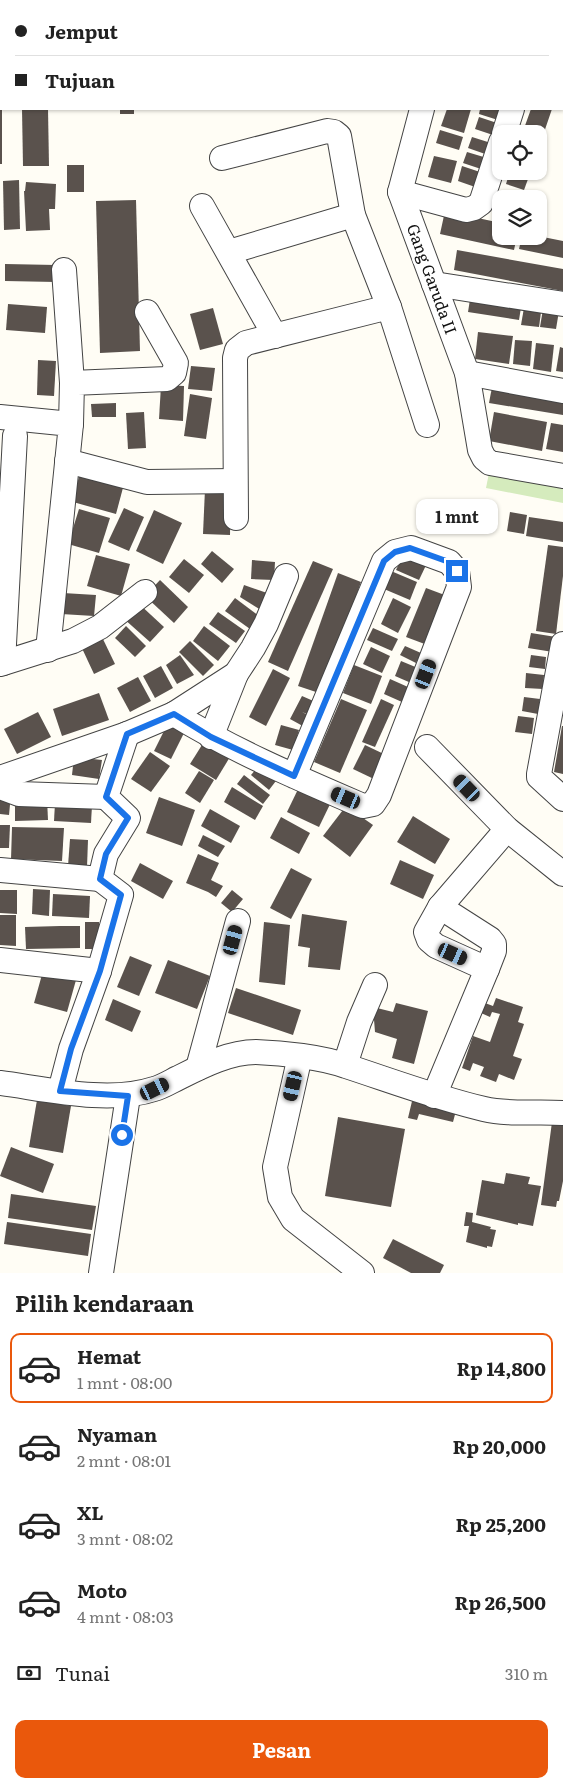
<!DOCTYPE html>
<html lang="id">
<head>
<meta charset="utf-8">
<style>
	:root { --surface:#fff; --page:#f6f6f6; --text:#222; --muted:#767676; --line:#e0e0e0; --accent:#ea580c }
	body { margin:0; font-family:Literata,serif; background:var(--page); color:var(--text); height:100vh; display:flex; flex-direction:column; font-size:19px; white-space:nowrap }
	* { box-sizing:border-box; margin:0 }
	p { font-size:16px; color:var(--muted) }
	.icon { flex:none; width:28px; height:28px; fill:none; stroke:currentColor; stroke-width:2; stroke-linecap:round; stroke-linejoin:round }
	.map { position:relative; height:1273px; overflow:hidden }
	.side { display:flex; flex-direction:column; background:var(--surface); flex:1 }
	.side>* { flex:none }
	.banner { position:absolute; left:0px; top:0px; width:564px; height:110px; box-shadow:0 1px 4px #0004; display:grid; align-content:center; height:110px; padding:0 15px; background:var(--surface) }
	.buttons { position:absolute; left:492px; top:125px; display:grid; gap:10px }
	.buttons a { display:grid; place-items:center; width:55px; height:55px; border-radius:10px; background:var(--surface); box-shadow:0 1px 4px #0004; font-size:25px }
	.end { position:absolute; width:22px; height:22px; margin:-11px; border:6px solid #1a73e8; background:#fff; box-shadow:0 0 0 2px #fff }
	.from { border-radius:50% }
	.bubble { position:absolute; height:35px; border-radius:10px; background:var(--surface); box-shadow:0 1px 4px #0004; font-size:16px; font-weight:700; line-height:35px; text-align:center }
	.car { position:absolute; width:15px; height:30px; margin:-15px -8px; border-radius:6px; box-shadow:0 0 4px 1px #0007; background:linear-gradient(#222 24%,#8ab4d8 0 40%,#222 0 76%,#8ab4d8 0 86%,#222 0) }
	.banner b { display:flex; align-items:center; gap:18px; height:48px; font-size:19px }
	.banner b+b { border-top:1px solid var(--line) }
	.banner i { width:12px; height:12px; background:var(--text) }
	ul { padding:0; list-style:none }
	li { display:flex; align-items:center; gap:15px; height:70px; margin:0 10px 8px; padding:0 5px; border:2px solid transparent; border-radius:10px }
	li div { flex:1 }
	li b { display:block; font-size:19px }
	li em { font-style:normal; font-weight:700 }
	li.active { border-color:var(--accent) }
	li>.icon { width:45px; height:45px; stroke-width:1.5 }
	h2 { padding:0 15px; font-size:22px; line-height:60px }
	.pay { display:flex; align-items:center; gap:12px; height:55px; padding:0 15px; font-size:19px }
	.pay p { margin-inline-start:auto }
	.primary-button { display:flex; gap:10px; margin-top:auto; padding:10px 15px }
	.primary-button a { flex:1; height:58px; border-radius:10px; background:var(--accent); color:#fff; font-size:20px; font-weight:700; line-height:58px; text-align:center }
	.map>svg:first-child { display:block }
	.green { fill:#d5ebbd }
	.building { fill:#5a524d }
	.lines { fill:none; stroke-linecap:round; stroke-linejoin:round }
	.minor-casing { stroke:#444; stroke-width:26 }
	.minor { stroke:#fff; stroke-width:24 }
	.route { stroke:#1a73e8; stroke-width:6 }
	.labels { text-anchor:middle; stroke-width:5; stroke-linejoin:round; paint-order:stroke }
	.street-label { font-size:16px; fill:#111; stroke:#fff }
</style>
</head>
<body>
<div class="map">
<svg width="563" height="1273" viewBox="0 0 563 1273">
	<rect width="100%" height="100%" fill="#fffdf5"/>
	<polygon class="green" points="490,468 563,484 563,503 486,488"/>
	<g class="building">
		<rect x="0" y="109" width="2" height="55"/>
		<polygon points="22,109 48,109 49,166 23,166"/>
		<rect x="120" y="109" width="14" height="5"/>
		<polygon points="447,109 471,109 464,133 441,126"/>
		<polygon points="480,109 500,109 498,120 479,114"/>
		<polygon points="531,109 552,109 539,147 539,134 522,134"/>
		<polygon points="479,117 497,123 493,135 475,129"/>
		<polygon points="440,130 463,137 459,150 436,143"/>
		<polygon points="472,137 491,143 488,155 468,148"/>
		<polygon points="467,152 487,158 484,170 463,163"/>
		<polygon points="434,156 457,161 451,183 428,177"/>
		<rect x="67" y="165" width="17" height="27"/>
		<polygon points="462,166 483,173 478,188 458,181"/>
		<polygon points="510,171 531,171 524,190 506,184"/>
		<polygon points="19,180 20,229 4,230 3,181"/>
		<polygon points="26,182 56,184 55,209 49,209 50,230 26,231 24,191 25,191"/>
		<polygon points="136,200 140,351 100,353 96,201"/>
		<polygon points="445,211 501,223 501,236 517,236 514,250 440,234"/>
		<polygon points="522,236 538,236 563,241 563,258 519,249"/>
		<polygon points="457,250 563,269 563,291 454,270"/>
		<polygon points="5,264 56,265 56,282 5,281"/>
		<polygon points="471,293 522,301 519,320 468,312"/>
		<polygon points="525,302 542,305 539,327 521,325"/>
		<polygon points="544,303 560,305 556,329 540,327"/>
		<polygon points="8,304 47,307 45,333 6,330"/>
		<polygon points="213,308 223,344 200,350 190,314"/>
		<polygon points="478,332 513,336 509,364 475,359"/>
		<polygon points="515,340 532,341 530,366 513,364"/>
		<polygon points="536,343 554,345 551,372 533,369"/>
		<polygon points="560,347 563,348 563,372 556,371"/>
		<polygon points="38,360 56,361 54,396 37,395"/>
		<polygon points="191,366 215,368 212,391 188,389"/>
		<polygon points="493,382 563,394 563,415 489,403"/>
		<polygon points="161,385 184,386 183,421 159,419"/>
		<polygon points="190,394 212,398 206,439 184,436"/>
		<polygon points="116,403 116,417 92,417 91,404"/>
		<polygon points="144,412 146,448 128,449 126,413"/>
		<polygon points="494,412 547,422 542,451 489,441"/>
		<polygon points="551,423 563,425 563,452 546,449"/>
		<polygon points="80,472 124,484 116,514 73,502"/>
		<polygon points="205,489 231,490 230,535 203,534"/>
		<polygon points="124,508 144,517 129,551 108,542"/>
		<polygon points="79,509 110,518 99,553 68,544"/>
		<polygon points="154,510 182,523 163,564 136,551"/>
		<polygon points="510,512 527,515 524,534 507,531"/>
		<polygon points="529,517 563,522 563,542 526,536"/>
		<polygon points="548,545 563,547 563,576 556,634 536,631"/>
		<polygon points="212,551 234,569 222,583 201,564"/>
		<polygon points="405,551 428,561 419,580 396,570"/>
		<polygon points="96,555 130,564 121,596 87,586"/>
		<polygon points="184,559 204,575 189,593 169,577"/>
		<polygon points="252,560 275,562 274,580 251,579"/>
		<polygon points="313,561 333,569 288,671 268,662"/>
		<polygon points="391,571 417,582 410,600 384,589"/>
		<polygon points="338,573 361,582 322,694 298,686"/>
		<polygon points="160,580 188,607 174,623 145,596"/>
		<polygon points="244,585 270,594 264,612 240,597"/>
		<polygon points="426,588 450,597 430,646 406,637"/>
		<polygon points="63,593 96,595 94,616 61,614"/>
		<polygon points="235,598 259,616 250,629 225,611"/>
		<polygon points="393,598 411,607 398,633 381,624"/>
		<polygon points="137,602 164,627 150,642 123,618"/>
		<polygon points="218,612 245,631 236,643 209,624"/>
		<polygon points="126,626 146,646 135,657 115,638"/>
		<polygon points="204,626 230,646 218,661 193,641"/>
		<polygon points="373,628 398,639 392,651 367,640"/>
		<polygon points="531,633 556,637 553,652 528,648"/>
		<polygon points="101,635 115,664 94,674 80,644"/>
		<polygon points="190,641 214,665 203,676 179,652"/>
		<polygon points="405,646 421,653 416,663 400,655"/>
		<polygon points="371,647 390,656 382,673 363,664"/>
		<polygon points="180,655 194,675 177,684 166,665"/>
		<polygon points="531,655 546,657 545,669 529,667"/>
		<polygon points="401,661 425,671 418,686 395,676"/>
		<polygon points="354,665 382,676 371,704 343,693"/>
		<polygon points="161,666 173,688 155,698 143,676"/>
		<polygon points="273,669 290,678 266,726 249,717"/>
		<polygon points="526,673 544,675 543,689 525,688"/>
		<polygon points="138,677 151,701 130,712 117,688"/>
		<polygon points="390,679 408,687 402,702 384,694"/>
		<polygon points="99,693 109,720 62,736 53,709"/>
		<polygon points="302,696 318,703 312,716 302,712 316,719 310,730 290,719"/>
		<polygon points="524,697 540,699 538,714 522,711"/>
		<polygon points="341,699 367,710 340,773 314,762"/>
		<polygon points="381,699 394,705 375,747 362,742"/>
		<polygon points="38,712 51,737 17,754 4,729"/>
		<polygon points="518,716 534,718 532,734 515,732"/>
		<polygon points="170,719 187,727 171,759 154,751"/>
		<polygon points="281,725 299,730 293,750 275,745"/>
		<polygon points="562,726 563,726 563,774 554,772"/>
		<polygon points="207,737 233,752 216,780 190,764"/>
		<polygon points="365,745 388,756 376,780 353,769"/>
		<polygon points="150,752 170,766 151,792 131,779"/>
		<polygon points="74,757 102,760 99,779 72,775"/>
		<polygon points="261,763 279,777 269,790 251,775"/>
		<polygon points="199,771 214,780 200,803 185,793"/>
		<polygon points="244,775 270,795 263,804 237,784"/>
		<polygon points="302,781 334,796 319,827 287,812"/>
		<polygon points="232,787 263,806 255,820 224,802"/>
		<polygon points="0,793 11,794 9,815 0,814"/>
		<polygon points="159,797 195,810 182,846 146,833"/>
		<polygon points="15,799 47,799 48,820 15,821"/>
		<polygon points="55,803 92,805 91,823 54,821"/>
		<polygon points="346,806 373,825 350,857 323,836"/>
		<polygon points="210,809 240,826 231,843 201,826"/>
		<polygon points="413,816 450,839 435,864 397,842"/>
		<polygon points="281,817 310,833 299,854 270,838"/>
		<polygon points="0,825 10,825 9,848 0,848"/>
		<polygon points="12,827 64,828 62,861 11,859"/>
		<polygon points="203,835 225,846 218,857 198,846"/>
		<polygon points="70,839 88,840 87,867 68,866"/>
		<polygon points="198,854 219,863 211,880 223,886 216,897 208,892 186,883"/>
		<polygon points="400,860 434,875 423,899 390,884"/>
		<polygon points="140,863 173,881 163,899 131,881"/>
		<polygon points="291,868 312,879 291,919 270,908"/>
		<polygon points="33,889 50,890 49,916 32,914"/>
		<polygon points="0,890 17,890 17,914 0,913"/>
		<polygon points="232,890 243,899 232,912 221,903"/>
		<polygon points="53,894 90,896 89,918 52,916"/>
		<polygon points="302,914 347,921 340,970 308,967 310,948 298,946"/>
		<polygon points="0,915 16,915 16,946 0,945"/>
		<rect x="85" y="922" width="14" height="27"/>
		<polygon points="264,922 290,925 285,985 259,982"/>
		<polygon points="60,926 80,926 80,948 26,949 25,927"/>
		<polygon points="130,956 152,965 139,996 117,987"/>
		<polygon points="168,960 210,976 197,1009 155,993"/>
		<polygon points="43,971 76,980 67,1012 34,1003"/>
		<polygon points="236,988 301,1010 293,1035 228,1013"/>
		<polygon points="496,998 523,1007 518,1022 524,1024 513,1056 522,1059 514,1080 499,1074 496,1082 480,1076 484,1067 473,1063 470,1071 462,1068 473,1036 490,1042 500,1014 492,1012 490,1017 481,1013 485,1003 493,1006"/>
		<polygon points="113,999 141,1011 132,1032 105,1020"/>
		<polygon points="396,1003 428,1011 414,1064 392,1058 397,1039 375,1032 373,1007 393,1012"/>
		<polygon points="413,1097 457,1107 453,1122 419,1114 417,1120 408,1118"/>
		<polygon points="37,1100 71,1106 63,1153 29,1147"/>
		<polygon points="338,1117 405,1129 391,1207 325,1196"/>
		<polygon points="552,1122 563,1124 563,1181 559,1201 557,1201 556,1207 541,1205"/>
		<polygon points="11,1147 54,1164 43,1193 0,1176"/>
		<polygon points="506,1173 530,1177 528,1184 541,1186 533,1226 518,1223 518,1225 476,1215 482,1180 504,1184"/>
		<polygon points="11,1194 96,1206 92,1230 8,1218"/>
		<polygon points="466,1212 473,1213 472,1222 491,1227 490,1229 496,1230 492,1247 487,1246 487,1248 466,1242 469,1226 464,1226"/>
		<polygon points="7,1222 91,1234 88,1256 4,1244"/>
		<polygon points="393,1239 444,1265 440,1273 411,1273 383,1258"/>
	</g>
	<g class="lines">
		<g class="minor-casing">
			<g id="minor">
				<polyline points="380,0 384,1"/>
				<polyline points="422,109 400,192 467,373 480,450 484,458 490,463 563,476"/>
				<polyline points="504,134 512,109"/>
				<polyline points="222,158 327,131 334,132 339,136 353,215 389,307 427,425"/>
				<polyline points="400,192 466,210 474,208 481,203 501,142"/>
				<polyline points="202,206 275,336"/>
				<polyline points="229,252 353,215"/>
				<polyline points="64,270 72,383"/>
				<polyline points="434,284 563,304"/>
				<polyline points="467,373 563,391"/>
				<polyline points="0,417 71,424 48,650"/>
				<polyline points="71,424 72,383 167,379 174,373 176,363 147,312"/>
				<polyline points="67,461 147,482 235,481"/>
				<polyline points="236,518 235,358 237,350 246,343 389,307"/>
				<polyline points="563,644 539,774 539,777 563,799"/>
				<polyline points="3,663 15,436"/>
				<polyline points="0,664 73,641 100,627 145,592"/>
				<path d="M174 714C234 751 298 778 363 806L373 804 379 795 459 587 457 571 449 562 411 548 395 552 384 561 294 776"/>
				<polyline points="211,737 236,674"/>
				<polyline points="427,747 507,829 563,874"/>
				<polyline points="0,778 127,734 174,714 236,674 253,648 266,624 286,576"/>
				<polyline points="0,787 19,794 106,797"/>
				<polyline points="0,870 100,879"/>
				<polyline points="440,907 490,939 494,944 494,951 487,969"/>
				<polyline points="0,960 99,971"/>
				<polyline points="300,1056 275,1167 280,1197 293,1219 362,1273"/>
				<polyline points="345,1065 359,1022 375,985"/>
				<polyline points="198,1068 238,921"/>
				<path d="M0 1083C46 1089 109 1104 154 1089 162 1087 170 1082 178 1078 202 1066 229 1052 256 1052 283 1053 322 1057 346 1066 392 1081 437 1098 484 1109 509 1115 537 1111 563 1113"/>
				<polyline points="60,1091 71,1049 99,971 121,895 100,879 106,854 128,818 106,797 127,734"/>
				<polyline points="434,1096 487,969 436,946 429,940 426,932 440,907 507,829"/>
				<polyline points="101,1273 128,1096"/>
			</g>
		</g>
		<use href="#minor" class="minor"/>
	</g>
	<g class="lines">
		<polyline class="route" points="122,1135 128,1096 60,1091 71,1049 100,971 121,895 100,879 106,854 128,818 106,797 127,734 174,714 211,737 294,776 384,561 395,552 410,548 449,562 457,571"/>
	</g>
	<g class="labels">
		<g class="street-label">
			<text transform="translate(432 279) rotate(70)" y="6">Gang Garuda II</text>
		</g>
	</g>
</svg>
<div class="buttons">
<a><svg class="icon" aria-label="locate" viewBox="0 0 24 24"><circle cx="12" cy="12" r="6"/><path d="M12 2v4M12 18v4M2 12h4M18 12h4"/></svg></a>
<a><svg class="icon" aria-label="layers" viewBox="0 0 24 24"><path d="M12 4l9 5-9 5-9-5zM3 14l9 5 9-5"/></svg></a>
</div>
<i class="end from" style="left:122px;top:1135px"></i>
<i class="end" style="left:457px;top:571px"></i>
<div class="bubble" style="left:416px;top:499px;width:82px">1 mnt</div>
<i class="car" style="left:426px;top:674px;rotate:21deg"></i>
<i class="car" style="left:467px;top:788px;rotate:316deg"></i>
<i class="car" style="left:346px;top:798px;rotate:293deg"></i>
<i class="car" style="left:233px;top:940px;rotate:15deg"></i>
<i class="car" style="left:453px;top:954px;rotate:114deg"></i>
<i class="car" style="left:293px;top:1086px;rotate:193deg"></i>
<i class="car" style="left:155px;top:1089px;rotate:64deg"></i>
<div class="banner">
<b><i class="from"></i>Jemput</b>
<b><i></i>Tujuan</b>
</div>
</div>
<section class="side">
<h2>Pilih kendaraan</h2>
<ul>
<li class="active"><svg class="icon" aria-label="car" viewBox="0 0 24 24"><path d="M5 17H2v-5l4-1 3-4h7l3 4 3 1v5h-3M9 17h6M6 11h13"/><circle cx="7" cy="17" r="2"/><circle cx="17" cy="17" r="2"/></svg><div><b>Hemat</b><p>1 mnt · 08:00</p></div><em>Rp 14,800</em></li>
<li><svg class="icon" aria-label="car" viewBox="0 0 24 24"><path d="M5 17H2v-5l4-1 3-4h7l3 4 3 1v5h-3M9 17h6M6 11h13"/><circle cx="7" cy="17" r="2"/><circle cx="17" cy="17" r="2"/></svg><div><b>Nyaman</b><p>2 mnt · 08:01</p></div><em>Rp 20,000</em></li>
<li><svg class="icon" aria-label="car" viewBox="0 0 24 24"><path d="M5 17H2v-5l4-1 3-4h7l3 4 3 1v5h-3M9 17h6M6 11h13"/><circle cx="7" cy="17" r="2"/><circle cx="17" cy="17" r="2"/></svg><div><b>XL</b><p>3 mnt · 08:02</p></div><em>Rp 25,200</em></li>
<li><svg class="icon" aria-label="car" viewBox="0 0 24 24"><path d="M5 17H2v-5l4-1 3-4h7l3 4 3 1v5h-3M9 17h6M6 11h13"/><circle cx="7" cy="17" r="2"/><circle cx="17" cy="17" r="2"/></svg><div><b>Moto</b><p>4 mnt · 08:03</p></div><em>Rp 26,500</em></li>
</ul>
<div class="pay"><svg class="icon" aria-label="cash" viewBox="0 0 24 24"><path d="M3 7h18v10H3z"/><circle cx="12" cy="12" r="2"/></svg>Tunai<p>310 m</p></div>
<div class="primary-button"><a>Pesan</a></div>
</section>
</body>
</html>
